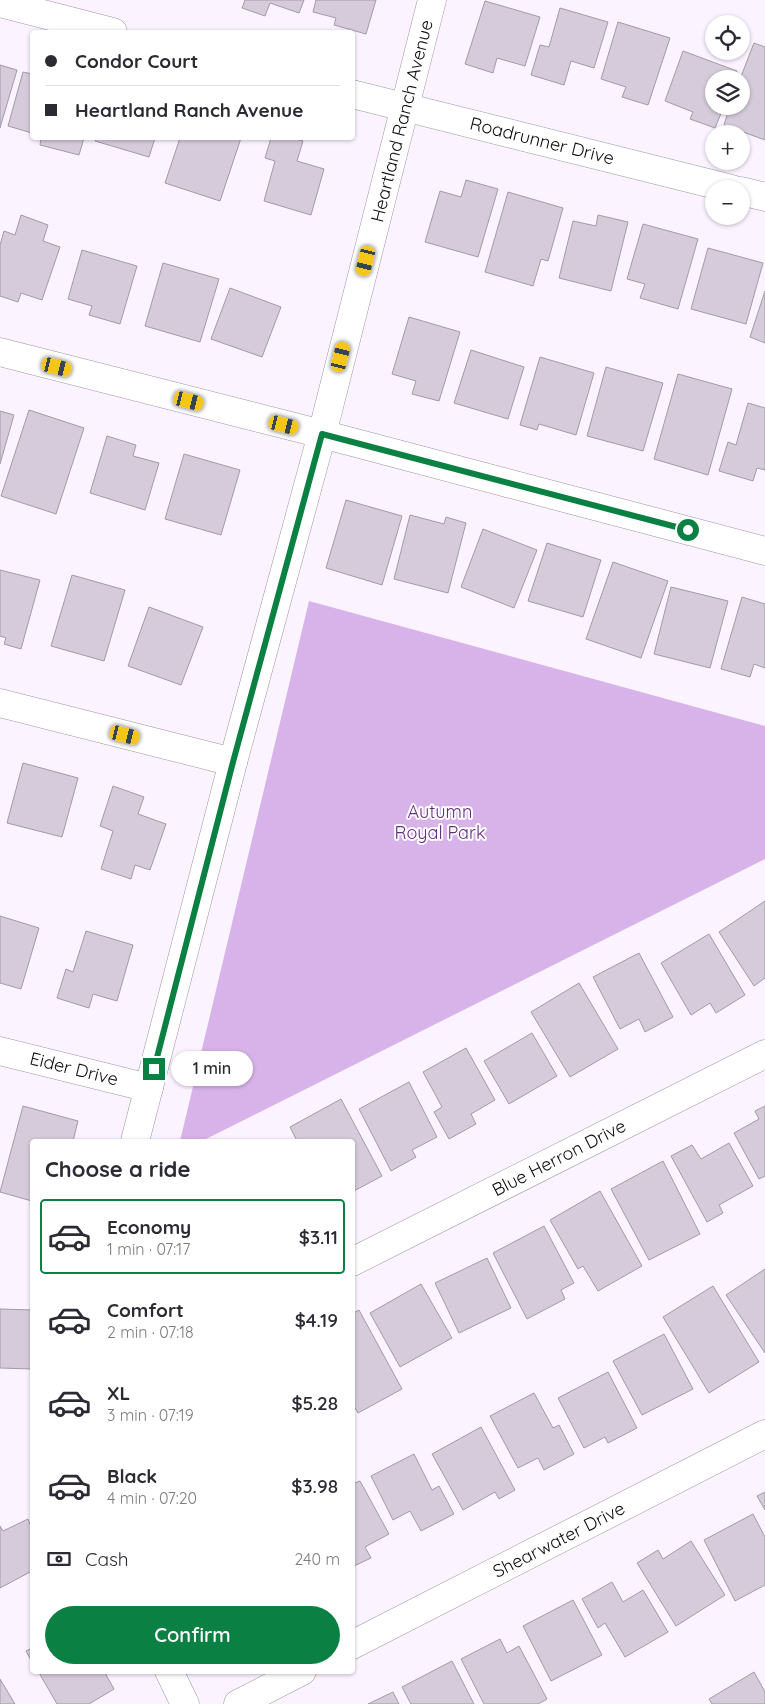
<!DOCTYPE html>
<html lang="en">
<head>
<meta charset="utf-8">
<style>
	:root { --surface:#fff; --page:#f7f7f7; --text:#2b2b33; --muted:#7c7c81; --line:#e1e1e2; --accent:#0b8043 }
	body { margin:0; font-family:Quicksand,sans-serif; background:var(--page); color:var(--text); height:100vh; display:flex; flex-direction:column; font-size:19px; white-space:nowrap }
	* { box-sizing:border-box; margin:0 }
	p { font-size:16px; color:var(--muted) }
	.icon { flex:none; width:28px; height:28px; fill:none; stroke:currentColor; stroke-width:2; stroke-linecap:round; stroke-linejoin:round }
	.map { position:relative; flex:1; overflow:hidden }
	.side { position:absolute; left:30px; top:1139px; width:325px; height:535px; display:flex; flex-direction:column; background:var(--surface); border-radius:5px; box-shadow:0 1px 4px #0004 }
	.side>* { flex:none }
	.guide { position:absolute; left:30px; top:30px; width:325px; height:110px; border-radius:5px; box-shadow:0 1px 4px #0004; display:grid; align-content:center; height:110px; padding:0 15px; background:var(--surface) }
	.fabs { position:absolute; left:705px; top:15px; display:grid; gap:10px }
	.fabs a { display:grid; place-items:center; width:45px; height:45px; border-radius:50%; background:var(--surface); box-shadow:0 1px 4px #0004; font-size:25px }
	.end { position:absolute; width:22px; height:22px; margin:-11px; border:6px solid #0b8043; background:#fff; box-shadow:0 0 0 2px #fff }
	.from { border-radius:50% }
	.bubble { position:absolute; height:35px; border-radius:18px; background:var(--surface); box-shadow:0 1px 4px #0004; font-size:16px; font-weight:600; line-height:35px; text-align:center }
	.car { position:absolute; width:15px; height:30px; margin:-15px -8px; border-radius:6px; box-shadow:0 0 4px 1px #0007; background:linear-gradient(#f5c518 24%,#345 0 40%,#f5c518 0 76%,#345 0 86%,#f5c518 0) }
	.guide b { display:flex; align-items:center; gap:18px; height:48px; font-size:19px }
	.guide b+b { border-top:1px solid var(--line) }
	.guide i { width:12px; height:12px; background:var(--text) }
	ul { padding:0; list-style:none }
	li { display:flex; align-items:center; gap:15px; height:75px; margin:0 10px 8px; padding:0 5px; border:2px solid transparent; border-radius:5px }
	li div { flex:1 }
	li b { display:block; font-size:19px }
	li em { font-style:normal; font-weight:600 }
	li.on { border-color:var(--accent) }
	li>.icon { width:45px; height:45px; stroke-width:1.5 }
	h2 { padding:0 15px; font-size:22px; line-height:60px }
	.pay { display:flex; align-items:center; gap:12px; height:55px; padding:0 15px; font-size:19px }
	.pay p { margin-inline-start:auto }
	.cta { display:flex; gap:10px; margin-top:auto; padding:10px 15px }
	.cta a { flex:1; height:58px; border-radius:30px; background:var(--accent); color:#fff; font-size:20px; font-weight:600; line-height:58px; text-align:center }
	.map>svg:first-child { display:block }
	.green { fill:#d7b3ea }
	.building { fill:#d5cbda; stroke:#a39aa8 }
	.lines { fill:none; stroke-linecap:round; stroke-linejoin:round }
	.minor-casing { stroke:#9d94a2; stroke-width:29 }
	.minor { stroke:#fff; stroke-width:28 }
	.route { stroke:#0b8043; stroke-width:6 }
	.labels { text-anchor:middle; stroke-width:4; stroke-linejoin:round; paint-order:stroke }
	.street-label { font-size:18px; fill:#0f0b10; stroke:#fff }
	.park-label { font-size:18px; fill:#642c7d; stroke:#fff }
</style>
</head>
<body>
<div class="map">
<svg width="765" height="1704" viewBox="0 0 765 1704">
	<rect width="100%" height="100%" fill="#fbf3ff"/>
	<polygon class="green" points="309,601 765,726 765,859 202,1141 180,1141"/>
	<g class="building">
		<polygon points="245,0 304,0 299,13 270,3 265,16 242,8"/>
		<polygon points="316,0 376,0 366,34 334,25 336,18 313,12"/>
		<polygon points="485,1 540,17 525,66 497,58 493,73 465,64"/>
		<polygon points="560,8 608,22 594,68 571,61 564,85 531,75 540,45 549,47"/>
		<polygon points="618,22 670,38 648,105 622,97 626,87 601,79"/>
		<polygon points="754,43 765,47 765,140 724,125 730,106 741,106 740,79"/>
		<polygon points="683,51 737,71 734,79 714,79 714,106 724,106 715,128 690,119 693,112 665,101"/>
		<polygon points="0,65 17,70 0,128"/>
		<polygon points="23,72 32,74 32,133 8,126"/>
		<polygon points="41,138 84,138 79,155 40,145"/>
		<polygon points="96,138 155,138 149,157 95,141"/>
		<polygon points="180,138 241,138 220,201 165,183"/>
		<polygon points="271,138 293,138 303,141 297,161 324,169 311,215 264,201 275,161 265,158"/>
		<polygon points="466,180 498,189 478,257 425,242 440,191 461,197"/>
		<polygon points="508,192 563,208 548,261 541,259 533,286 485,272"/>
		<polygon points="21,215 48,225 43,241 60,247 42,300 21,293 18,302 0,296 0,245 4,231 15,235"/>
		<polygon points="598,215 628,222 611,291 559,278 573,221 596,226"/>
		<polygon points="643,224 698,239 678,309 640,298 645,284 627,279"/>
		<polygon points="708,248 763,263 746,324 691,309"/>
		<polygon points="82,250 137,266 120,324 89,315 92,306 68,299"/>
		<polygon points="163,263 219,279 200,342 145,326"/>
		<polygon points="230,288 281,307 262,357 211,339"/>
		<polygon points="765,291 765,343 750,337"/>
		<polygon points="409,317 460,332 439,401 412,394 416,381 392,374"/>
		<polygon points="471,350 524,367 508,419 454,403"/>
		<polygon points="540,357 594,373 576,435 539,424 537,430 520,425"/>
		<polygon points="606,367 663,383 643,451 587,436"/>
		<polygon points="678,374 732,389 708,475 654,459"/>
		<polygon points="748,403 765,408 765,470 757,468 753,481 719,471 728,442 736,445"/>
		<polygon points="29,410 84,428 56,514 1,496"/>
		<polygon points="0,411 14,415 0,464"/>
		<polygon points="107,436 136,445 133,456 159,463 145,510 90,493"/>
		<polygon points="184,454 240,470 221,535 165,519"/>
		<polygon points="346,500 402,516 382,585 326,568"/>
		<polygon points="410,515 444,524 446,517 466,523 448,593 394,579"/>
		<polygon points="483,529 537,550 514,608 461,587"/>
		<polygon points="547,543 601,560 583,617 528,601"/>
		<polygon points="613,562 668,581 641,658 586,639"/>
		<polygon points="0,570 40,580 21,649 4,644 6,638 0,636"/>
		<polygon points="72,575 125,590 104,661 51,646"/>
		<polygon points="671,587 728,601 710,668 654,654"/>
		<polygon points="742,597 765,604 765,668 754,664 750,677 721,669"/>
		<polygon points="149,607 203,627 181,685 128,666"/>
		<polygon points="23,763 78,778 62,837 7,823"/>
		<polygon points="113,786 144,797 138,814 166,824 150,870 135,865 131,879 101,869 113,831 100,826"/>
		<polygon points="765,901 765,978 754,986 719,932"/>
		<polygon points="0,916 39,928 21,989 0,983"/>
		<polygon points="86,931 133,945 117,1001 93,994 89,1008 57,998 66,969 73,972"/>
		<polygon points="709,934 745,995 716,1013 710,1003 691,1015 661,963"/>
		<polygon points="639,953 673,1017 645,1032 639,1019 620,1029 593,977"/>
		<polygon points="579,983 618,1049 570,1077 531,1012"/>
		<polygon points="532,1033 557,1076 509,1104 484,1061"/>
		<polygon points="466,1048 495,1100 471,1114 476,1124 449,1139 434,1112 442,1107 423,1072"/>
		<polygon points="409,1082 437,1137 412,1150 416,1157 391,1171 359,1109"/>
		<polygon points="341,1099 382,1176 352,1192 352,1141 297,1141 290,1127"/>
		<polygon points="23,1106 78,1121 73,1141 32,1141 32,1201 0,1192"/>
		<polygon points="765,1106 765,1176 759,1179 734,1133 759,1119 755,1111"/>
		<polygon points="729,1143 753,1186 719,1205 723,1213 707,1222 671,1156 692,1145 701,1159"/>
		<polygon points="663,1161 700,1234 649,1260 611,1189"/>
		<polygon points="600,1191 642,1266 598,1291 583,1266 578,1269 550,1220"/>
		<polygon points="544,1226 574,1283 561,1290 565,1299 527,1319 493,1253"/>
		<polygon points="487,1258 511,1308 459,1333 435,1283"/>
		<polygon points="765,1269 765,1353 726,1295"/>
		<polygon points="421,1284 452,1338 400,1367 370,1313"/>
		<polygon points="713,1286 759,1362 709,1393 663,1317"/>
		<polygon points="0,1309 32,1310 32,1369 0,1368"/>
		<polygon points="359,1310 402,1389 358,1413 352,1403 352,1314"/>
		<polygon points="664,1334 693,1389 642,1415 613,1361"/>
		<polygon points="608,1372 637,1428 608,1443 605,1437 584,1448 558,1398"/>
		<polygon points="534,1393 553,1428 559,1425 574,1454 544,1470 538,1458 518,1468 490,1416"/>
		<polygon points="481,1427 515,1490 499,1499 495,1492 463,1510 432,1454"/>
		<polygon points="414,1454 432,1490 439,1486 454,1514 421,1531 410,1511 393,1520 371,1476"/>
		<polygon points="360,1481 389,1534 365,1547 371,1558 352,1567 352,1484"/>
		<polygon points="765,1492 765,1510 757,1496"/>
		<polygon points="753,1514 765,1537 765,1585 735,1601 704,1540"/>
		<polygon points="28,1519 32,1529 32,1571 0,1588 0,1526 3,1531"/>
		<polygon points="691,1541 725,1595 676,1626 637,1563 658,1550 663,1559"/>
		<polygon points="612,1582 623,1602 643,1590 668,1632 625,1657 605,1623 598,1628 582,1599"/>
		<polygon points="573,1600 602,1655 551,1681 523,1626"/>
		<polygon points="500,1639 507,1653 519,1646 547,1699 538,1704 484,1704 461,1659"/>
		<polygon points="32,1648 32,1662 26,1651"/>
		<polygon points="452,1661 474,1704 411,1704 402,1687"/>
		<polygon points="38,1671 104,1671 114,1689 89,1704 57,1704"/>
		<polygon points="754,1672 765,1692 765,1704 712,1704 709,1699"/>
		<polygon points="0,1679 15,1704 0,1704"/>
		<polygon points="393,1692 399,1704 368,1704"/>
	</g>
	<g class="lines">
		<g class="minor-casing">
			<g id="minor">
				<polyline points="0,3 113,32"/>
				<polyline points="352,94 732,189"/>
				<polyline points="741,191 765,197"/>
				<polyline points="0,352 322,434 765,551"/>
				<polyline points="0,703 233,762"/>
				<polyline points="0,1051 149,1088"/>
				<polyline points="135,1141 233,762 322,434 432,0"/>
				<polyline points="352,1262 765,1054"/>
				<polyline points="352,1645 765,1434"/>
				<polyline points="169,1671 185,1704"/>
				<polyline points="238,1704 302,1671"/>
			</g>
		</g>
		<use href="#minor" class="minor"/>
	</g>
	<g class="lines">
		<polyline class="route" points="154,1069 233,762 322,434 688,530"/>
	</g>
	<g class="labels">
		<g class="street-label">
			<text transform="translate(402 121) rotate(-76)" y="6">Heartland Ranch Avenue</text>
			<text transform="translate(542 141) rotate(14)" y="6">Roadrunner Drive</text>
			<text transform="translate(74 1069) rotate(14)" y="6">Eider Drive</text>
			<text transform="translate(559 1158) rotate(-27)" y="6">Blue Herron Drive</text>
			<text transform="translate(559 1540) rotate(-27)" y="6">Shearwater Drive</text>
		</g>
		<g class="park-label">
			<text x="440" y="818">Autumn<tspan x="440" dy="21">Royal Park</tspan></text>
		</g>
	</g>
</svg>
<div class="fabs">
<a><svg class="icon" aria-label="locate" viewBox="0 0 24 24"><circle cx="12" cy="12" r="6"/><path d="M12 2v4M12 18v4M2 12h4M18 12h4"/></svg></a>
<a><svg class="icon" aria-label="layers" viewBox="0 0 24 24"><path d="M12 4l9 5-9 5-9-5zM3 14l9 5 9-5"/></svg></a>
<a>+</a>
<a>−</a>
</div>
<i class="end from" style="left:688px;top:530px"></i>
<i class="end" style="left:154px;top:1069px"></i>
<div class="bubble" style="left:171px;top:1051px;width:82px">1 min</div>
<i class="car" style="left:366px;top:261px;rotate:194deg"></i>
<i class="car" style="left:341px;top:357px;rotate:14deg"></i>
<i class="car" style="left:57px;top:367px;rotate:104deg"></i>
<i class="car" style="left:189px;top:401px;rotate:104deg"></i>
<i class="car" style="left:284px;top:425px;rotate:104deg"></i>
<i class="car" style="left:125px;top:735px;rotate:104deg"></i>
<div class="guide">
<b><i class="from"></i>Condor Court</b>
<b><i></i>Heartland Ranch Avenue</b>
</div>
<section class="side">
<h2>Choose a ride</h2>
<ul>
<li class="on"><svg class="icon" aria-label="car" viewBox="0 0 24 24"><path d="M5 17H2v-5l4-1 3-4h7l3 4 3 1v5h-3M9 17h6M6 11h13"/><circle cx="7" cy="17" r="2"/><circle cx="17" cy="17" r="2"/></svg><div><b>Economy</b><p>1 min · 07:17</p></div><em>$3.11</em></li>
<li><svg class="icon" aria-label="car" viewBox="0 0 24 24"><path d="M5 17H2v-5l4-1 3-4h7l3 4 3 1v5h-3M9 17h6M6 11h13"/><circle cx="7" cy="17" r="2"/><circle cx="17" cy="17" r="2"/></svg><div><b>Comfort</b><p>2 min · 07:18</p></div><em>$4.19</em></li>
<li><svg class="icon" aria-label="car" viewBox="0 0 24 24"><path d="M5 17H2v-5l4-1 3-4h7l3 4 3 1v5h-3M9 17h6M6 11h13"/><circle cx="7" cy="17" r="2"/><circle cx="17" cy="17" r="2"/></svg><div><b>XL</b><p>3 min · 07:19</p></div><em>$5.28</em></li>
<li><svg class="icon" aria-label="car" viewBox="0 0 24 24"><path d="M5 17H2v-5l4-1 3-4h7l3 4 3 1v5h-3M9 17h6M6 11h13"/><circle cx="7" cy="17" r="2"/><circle cx="17" cy="17" r="2"/></svg><div><b>Black</b><p>4 min · 07:20</p></div><em>$3.98</em></li>
</ul>
<div class="pay"><svg class="icon" aria-label="cash" viewBox="0 0 24 24"><path d="M3 7h18v10H3z"/><circle cx="12" cy="12" r="2"/></svg>Cash<p>240 m</p></div>
<div class="cta"><a>Confirm</a></div>
</section>
</div>
</body>
</html>
